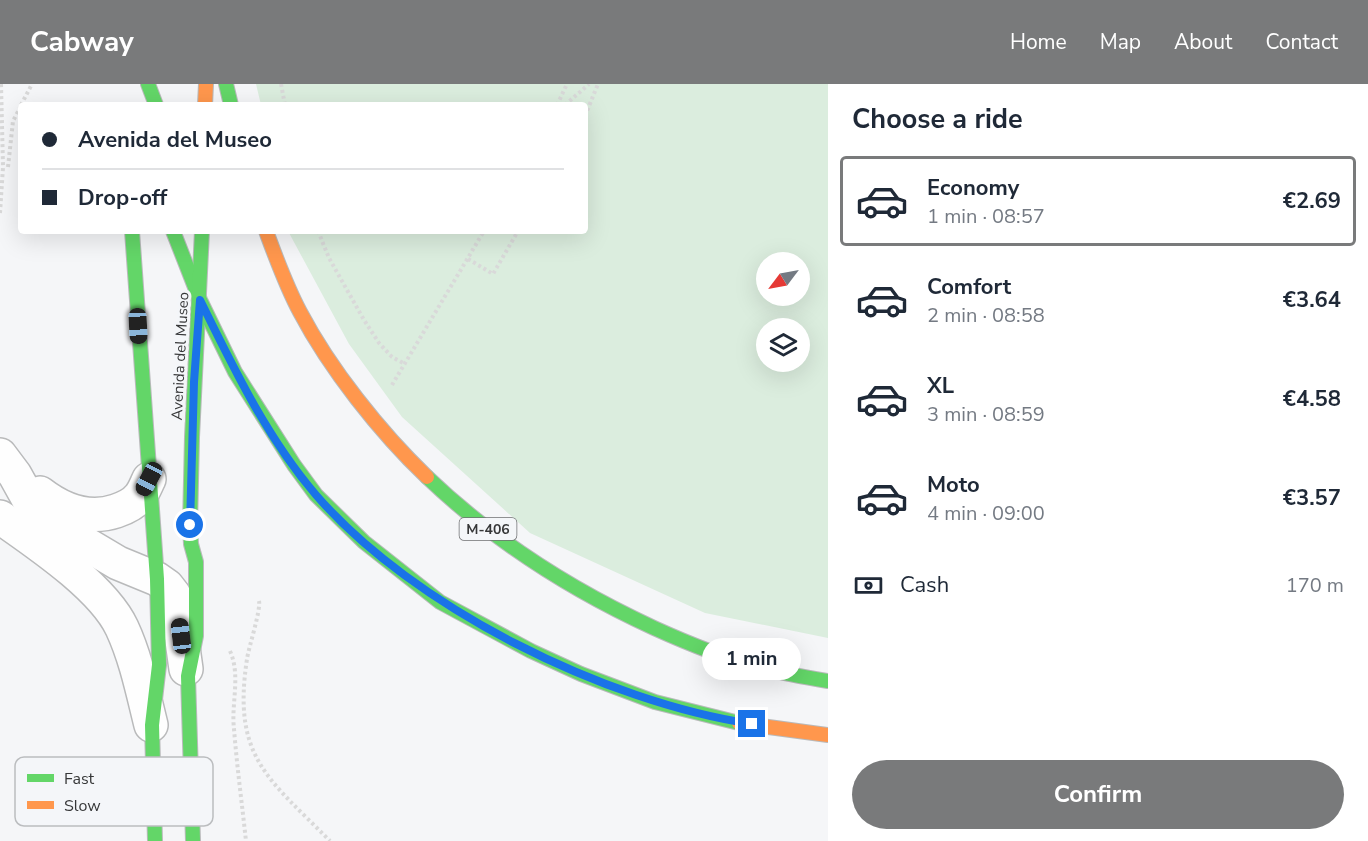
<!DOCTYPE html>
<html lang="en">
<head>
<meta charset="utf-8">
<style>
	:root { --surface:#fff; --page:#f2f2f3; --text:#1f2937; --muted:#747a83; --line:#e0e1e3; --accent:#797a7b }
	body { margin:0; font-family:"Nunito Sans",sans-serif; background:var(--page); color:var(--text); height:100vh; display:flex; flex-direction:column; font-size:22px; white-space:nowrap }
	* { box-sizing:border-box; margin:0 }
	p { font-size:20px; color:var(--muted) }
	.icon { flex:none; width:33px; height:33px; fill:none; stroke:currentColor; stroke-width:2; stroke-linecap:round; stroke-linejoin:round }
	.map { position:relative; flex:1; overflow:hidden }
	.panel { display:flex; flex-direction:column; background:var(--surface); width:540px }
	.panel>* { flex:none }
	.guide { position:absolute; left:18px; top:18px; width:570px; height:132px; border-radius:6px; box-shadow:0 6px 24px #0002; display:grid; align-content:center; height:132px; padding:0 24px; background:var(--surface) }
	.needle { width:39px; rotate:238deg }
	.controls { position:absolute; left:756px; top:168px; display:grid; gap:12px }
	.controls a { display:grid; place-items:center; width:54px; height:54px; border-radius:50%; background:var(--surface); box-shadow:0 6px 24px #0002; font-size:30px }
	.end { position:absolute; width:27px; height:27px; margin:-14px; border:8px solid #1a73e8; background:#fff; box-shadow:0 0 0 3px #fff }
	.from { border-radius:50% }
	.bubble { position:absolute; height:42px; border-radius:21px; background:var(--surface); box-shadow:0 6px 24px #0002; font-size:20px; font-weight:700; line-height:42px; text-align:center }
	.car { position:absolute; width:18px; height:36px; margin:-18px -9px; border-radius:8px; box-shadow:0 0 4px 2px #0007; background:linear-gradient(#222 24%,#8ab4d8 0 40%,#222 0 76%,#8ab4d8 0 86%,#222 0) }
	.guide b { display:flex; align-items:center; gap:21px; height:57px; font-size:22px }
	.guide b+b { border-top:2px solid var(--line) }
	.guide i { width:15px; height:15px; background:var(--text) }
	ul { padding:0; list-style:none }
	li { display:flex; align-items:center; gap:18px; height:90px; margin:0 12px 9px; padding:0 12px; border:3px solid transparent; border-radius:6px }
	li div { flex:1 }
	li b { display:block; font-size:22px }
	li em { font-style:normal; font-weight:700 }
	li.active { border-color:var(--accent) }
	li>.icon { width:54px; height:54px; stroke-width:1.5 }
	h2 { padding:0 24px; font-size:27px; line-height:72px }
	.pay { display:flex; align-items:center; gap:15px; height:66px; padding:0 24px; font-size:22px }
	.pay p { margin-inline-start:auto }
	.action { display:flex; gap:12px; margin-top:auto; padding:12px 24px }
	.action a { flex:1; height:69px; border-radius:36px; background:var(--accent); color:#fff; font-size:24px; font-weight:700; line-height:69px; text-align:center }
	header { display:flex; align-items:center; gap:36px; box-sizing:border-box; height:84px; padding:0 30px; background:var(--accent); color:#fff }
	header strong { font-size:28px }
	nav { display:flex; gap:33px; margin-inline-start:auto; font-size:21px }
	main { display:flex; flex:1; min-height:0 }
	.map>svg:first-child { display:block }
	.green { fill:#dbedde; fill-rule:evenodd }
	.lines { fill:none; stroke-linecap:round; stroke-linejoin:round }
	.street-casing { stroke:#b9babb; stroke-width:36 }
	.fast-casing { stroke:#b9babb; stroke-width:16 }
	.slow-casing { stroke:#b9babb; stroke-width:16 }
	.path { stroke:#d9d9d9; stroke-width:4; stroke-dasharray:3 3; stroke-linecap:butt }
	.street { stroke:#fefefe; stroke-width:33 }
	.fast { stroke:#63d668; stroke-width:14 }
	.slow { stroke:#ff974d; stroke-width:14 }
	.route { stroke:#1a73e8; stroke-width:8 }
	.labels { text-anchor:middle; stroke-width:6; stroke-linejoin:round; paint-order:stroke }
	.shield { fill:#f4f6f9; stroke:#6f7072; stroke-width:1.5 }
	.shield-label { font-size:14px; font-weight:bold; fill:#363738 }
	.street-label { font-size:15px; fill:#363738; stroke:#f4f6f9 }
	.key { fill:#f4f6f9; stroke:#bbbdbf; stroke-width:1.5 }
	.key-label { font-size:16px; fill:#363738 }
</style>
</head>
<body>
<header>
<strong>Cabway</strong>
<nav><a>Home</a><a>Map</a><a>About</a><a>Contact</a></nav>
</header>
<main>
<div class="map">
<svg width="828" height="757" viewBox="0 0 828 757">
	<rect width="100%" height="100%" fill="#f5f6f8"/>
	<path class="green" d="M256 0H828V554L705 529 530 449 402 333 349 260 288 147H585V21H261ZM766 178H800V212H766ZM766 244H800V278H766Z"/>
	<g class="lines">
		<g class="street-casing">
			<g id="street">
				<polyline points="0,371 15,391 30,418 49,438 118,479 157,495 167,502 174,511 177,521 186,585"/>
				<path d="M40 409C62 426 89 436 116 427 125 424 134 420 140 412 144 407 146 401 149 395"/>
				<path d="M0 433C37 459 103 503 122 544 136 574 143 609 151 641"/>
			</g>
		</g>
		<g class="fast-casing">
			<g id="fast">
				<polyline points="148,0 156,21"/>
				<polyline points="226,0 231,21"/>
				<polyline points="132,147 157,495 159,581 152,641 155,757"/>
				<polyline points="173,147 200,216 235,288 294,381 316,411 364,458 440,518 531,567 581,590 655,618 739,639"/>
				<path d="M427 393C494 457 569 505 654 544 687 559 721 573 756 582 780 589 804 593 828 597"/>
				<polyline points="193,757 188,592 196,552 196,478 191,460 190,441 192,353 202,147"/>
			</g>
		</g>
		<g class="slow-casing">
			<g id="slow">
				<polyline points="205,21 206,0"/>
				<path d="M266 147C276 174 286 202 300 228 330 285 380 348 427 393"/>
				<polyline points="739,639 828,651"/>
			</g>
		</g>
		<g class="path">
			<polyline points="281,0 285,21"/>
			<polyline points="21,21 32,0"/>
			<polyline points="557,21 567,0"/>
			<polyline points="565,21 589,0"/>
			<polyline points="585,32 598,0"/>
			<polyline points="8,83 13,37 21,22"/>
			<polyline points="0,129 3,83 1,0"/>
			<polyline points="318,147 329,174 364,236 379,259 392,273 405,280"/>
			<polyline points="468,175 493,190 518,147"/>
			<polyline points="392,301 484,147"/>
			<path d="M259 517C261 526 249 562 247 575 232 673 268 694 330 757"/>
			<path d="M230 567C241 592 231 619 234 645 237 683 242 720 246 757"/>
		</g>
		<use href="#street" class="street"/>
		<use href="#fast" class="fast"/>
		<use href="#slow" class="slow"/>
	</g>
	<g class="lines">
		<path class="route" d="M190 441 194 298 200 216C233 283 267 354 316 411 414 524 605 618 752 640"/>
	</g>
	<g class="labels">
		<rect class="shield" x="459.5" y="434" width="57" height="22" rx="4.5"/>
		<g class="shield-label">
			<text x="488" y="450">M-406</text>
		</g>
		<g class="street-label">
			<text transform="translate(180 272) rotate(-87)" y="5">Avenida del Museo</text>
		</g>
	</g>
	<rect x="15" y="673" width="198" height="69" rx="9" class="key"/>
	<rect x="27" y="690" width="27" height="8" fill="#63d668"/>
	<rect x="27" y="717" width="27" height="8" fill="#ff974d"/>
	<g class="key-label">
		<text x="64" y="700">Fast</text>
		<text x="64" y="727">Slow</text>
	</g>
</svg>
<div class="controls">
<a><svg class="needle" viewBox="-14 -14 28 28"><path d="M0-13l5 13h-10z" fill="#e53935"/><path d="M0 13l5-13h-10z" fill="#747a83"/></svg></a>
<a><svg class="icon" aria-label="layers" viewBox="0 0 24 24"><path d="M12 4l9 5-9 5-9-5zM3 14l9 5 9-5"/></svg></a>
</div>
<i class="end from" style="left:190px;top:441px"></i>
<i class="end" style="left:752px;top:640px"></i>
<div class="bubble" style="left:702px;top:554px;width:99px">1 min</div>
<i class="car" style="left:138px;top:242px;rotate:177deg"></i>
<i class="car" style="left:149px;top:395px;rotate:208deg"></i>
<i class="car" style="left:181px;top:552px;rotate:353deg"></i>
<div class="guide">
<b><i class="from"></i>Avenida del Museo</b>
<b><i></i>Drop-off</b>
</div>
</div>
<section class="panel">
<h2>Choose a ride</h2>
<ul>
<li class="active"><svg class="icon" aria-label="car" viewBox="0 0 24 24"><path d="M5 17H2v-5l4-1 3-4h7l3 4 3 1v5h-3M9 17h6M6 11h13"/><circle cx="7" cy="17" r="2"/><circle cx="17" cy="17" r="2"/></svg><div><b>Economy</b><p>1 min · 08:57</p></div><em>€2.69</em></li>
<li><svg class="icon" aria-label="car" viewBox="0 0 24 24"><path d="M5 17H2v-5l4-1 3-4h7l3 4 3 1v5h-3M9 17h6M6 11h13"/><circle cx="7" cy="17" r="2"/><circle cx="17" cy="17" r="2"/></svg><div><b>Comfort</b><p>2 min · 08:58</p></div><em>€3.64</em></li>
<li><svg class="icon" aria-label="car" viewBox="0 0 24 24"><path d="M5 17H2v-5l4-1 3-4h7l3 4 3 1v5h-3M9 17h6M6 11h13"/><circle cx="7" cy="17" r="2"/><circle cx="17" cy="17" r="2"/></svg><div><b>XL</b><p>3 min · 08:59</p></div><em>€4.58</em></li>
<li><svg class="icon" aria-label="car" viewBox="0 0 24 24"><path d="M5 17H2v-5l4-1 3-4h7l3 4 3 1v5h-3M9 17h6M6 11h13"/><circle cx="7" cy="17" r="2"/><circle cx="17" cy="17" r="2"/></svg><div><b>Moto</b><p>4 min · 09:00</p></div><em>€3.57</em></li>
</ul>
<div class="pay"><svg class="icon" aria-label="cash" viewBox="0 0 24 24"><path d="M3 7h18v10H3z"/><circle cx="12" cy="12" r="2"/></svg>Cash<p>170 m</p></div>
<div class="action"><a>Confirm</a></div>
</section>
</main>
</body>
</html>
